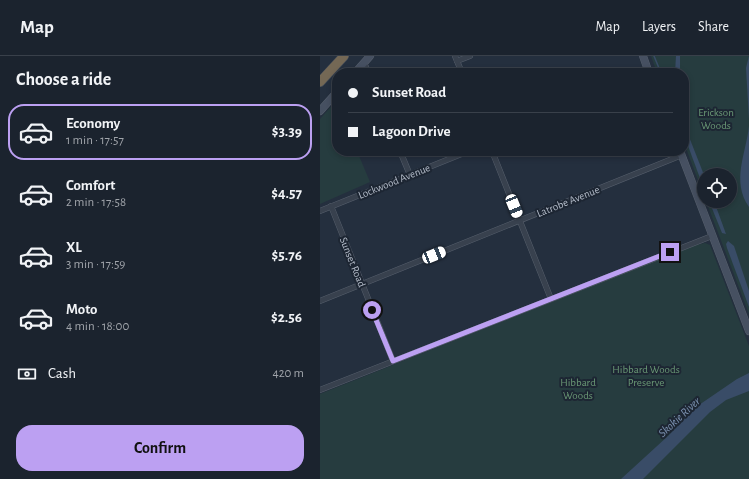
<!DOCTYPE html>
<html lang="en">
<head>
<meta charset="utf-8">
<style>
	:root { --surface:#1b232e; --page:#282f3a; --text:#f1f3f6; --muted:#a0a4aa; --line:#39404a; --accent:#bca0f2 }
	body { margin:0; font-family:"Alegreya Sans",sans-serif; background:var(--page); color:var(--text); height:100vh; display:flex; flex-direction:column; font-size:15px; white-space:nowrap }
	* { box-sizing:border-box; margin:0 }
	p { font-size:13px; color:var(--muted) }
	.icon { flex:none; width:22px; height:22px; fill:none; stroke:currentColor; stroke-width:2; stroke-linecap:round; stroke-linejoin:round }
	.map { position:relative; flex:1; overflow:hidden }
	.panel { display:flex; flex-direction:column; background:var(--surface); width:320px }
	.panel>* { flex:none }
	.hud { position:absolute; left:12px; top:12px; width:357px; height:88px; border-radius:16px; box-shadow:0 2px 6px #0003,0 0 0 1px var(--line); display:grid; align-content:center; height:88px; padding:0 16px; background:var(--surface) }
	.controls { position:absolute; left:377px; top:112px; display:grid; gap:8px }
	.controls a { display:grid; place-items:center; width:40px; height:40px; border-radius:50%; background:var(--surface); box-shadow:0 2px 6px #0003,0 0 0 1px var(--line); font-size:20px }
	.end { position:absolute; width:18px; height:18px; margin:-9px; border:5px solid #bca0f2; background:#111; box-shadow:0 0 0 2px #111 }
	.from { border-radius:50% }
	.car { position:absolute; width:12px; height:24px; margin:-12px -6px; border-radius:5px; box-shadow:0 0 3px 1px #0007; background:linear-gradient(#fff 24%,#345 0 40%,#fff 0 76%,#345 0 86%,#fff 0) }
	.hud b { display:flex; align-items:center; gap:14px; height:38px; font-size:15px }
	.hud b+b { border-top:1px solid var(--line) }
	.hud i { width:10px; height:10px; background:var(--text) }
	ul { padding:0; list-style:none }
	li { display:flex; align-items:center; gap:12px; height:56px; margin:0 8px 6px; padding:0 8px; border:2px solid transparent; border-radius:16px }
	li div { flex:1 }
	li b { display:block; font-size:15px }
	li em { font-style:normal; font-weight:700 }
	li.on { border-color:var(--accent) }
	li>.icon { width:36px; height:36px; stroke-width:1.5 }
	h2 { padding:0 16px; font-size:18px; line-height:48px }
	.pay { display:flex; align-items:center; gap:10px; height:44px; padding:0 16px; font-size:15px }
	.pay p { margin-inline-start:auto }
	.button { display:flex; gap:8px; margin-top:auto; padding:8px 16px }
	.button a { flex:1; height:46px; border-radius:16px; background:var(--accent); color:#111; font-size:16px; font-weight:700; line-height:46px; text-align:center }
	header { display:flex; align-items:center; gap:24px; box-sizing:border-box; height:56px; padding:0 20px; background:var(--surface); border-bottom:1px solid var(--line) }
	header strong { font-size:19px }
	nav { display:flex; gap:22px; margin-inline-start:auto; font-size:14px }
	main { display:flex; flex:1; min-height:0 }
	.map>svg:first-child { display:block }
	.green { fill:#263c3f }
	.water { fill:#394c67 }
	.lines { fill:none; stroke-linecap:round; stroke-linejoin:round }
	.stream { stroke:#394c67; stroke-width:1.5 }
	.street-casing { stroke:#565f6c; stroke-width:6 }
	.secondary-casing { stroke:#565f6c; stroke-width:8 }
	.highway-casing { stroke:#434c59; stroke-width:10 }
	.street { stroke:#38414e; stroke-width:5 }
	.secondary { stroke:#465061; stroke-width:7 }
	.highway { stroke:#746855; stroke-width:9 }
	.route { stroke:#bca0f2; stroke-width:5 }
	.labels { text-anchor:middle; stroke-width:4; stroke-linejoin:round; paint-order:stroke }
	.park-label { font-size:11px; fill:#6b9a76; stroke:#1d2633 }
	.street-label { font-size:11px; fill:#b4bcc9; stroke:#1d2633 }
	.water-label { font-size:12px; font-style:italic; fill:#7c92b1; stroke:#1d2633 }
</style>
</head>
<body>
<header>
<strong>Map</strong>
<nav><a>Map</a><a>Layers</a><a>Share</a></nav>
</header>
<main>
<section class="panel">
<h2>Choose a ride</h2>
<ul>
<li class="on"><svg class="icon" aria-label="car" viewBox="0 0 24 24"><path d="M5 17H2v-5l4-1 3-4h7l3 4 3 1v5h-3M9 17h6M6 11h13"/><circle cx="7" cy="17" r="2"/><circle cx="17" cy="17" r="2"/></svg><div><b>Economy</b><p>1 min · 17:57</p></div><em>$3.39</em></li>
<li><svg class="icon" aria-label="car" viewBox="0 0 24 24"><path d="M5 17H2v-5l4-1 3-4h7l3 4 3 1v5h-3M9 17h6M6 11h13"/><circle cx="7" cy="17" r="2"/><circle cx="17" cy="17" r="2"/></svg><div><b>Comfort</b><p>2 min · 17:58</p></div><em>$4.57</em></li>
<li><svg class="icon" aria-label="car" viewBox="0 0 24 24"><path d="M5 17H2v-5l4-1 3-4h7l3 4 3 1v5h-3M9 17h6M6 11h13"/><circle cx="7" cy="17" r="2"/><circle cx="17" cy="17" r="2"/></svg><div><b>XL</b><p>3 min · 17:59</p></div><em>$5.76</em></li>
<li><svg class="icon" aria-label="car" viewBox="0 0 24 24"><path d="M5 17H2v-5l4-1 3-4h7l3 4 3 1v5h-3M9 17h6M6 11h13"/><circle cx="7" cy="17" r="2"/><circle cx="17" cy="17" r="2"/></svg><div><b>Moto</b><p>4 min · 18:00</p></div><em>$2.56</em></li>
</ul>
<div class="pay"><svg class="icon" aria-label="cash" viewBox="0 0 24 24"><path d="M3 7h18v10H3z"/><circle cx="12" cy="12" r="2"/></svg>Cash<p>420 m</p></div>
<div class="button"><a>Confirm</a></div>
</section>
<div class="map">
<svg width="429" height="423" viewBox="0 0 429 423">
	<rect width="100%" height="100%" fill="#242f3e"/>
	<g class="green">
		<polygon points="331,0 429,0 429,258 386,145 410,145 410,119 384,119 384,140 364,87 364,17 337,17"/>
		<polygon points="16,45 17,95 37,95 50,126 0,148 0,63"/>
		<polygon points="385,187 390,189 429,290 429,423 0,423 0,338 372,190"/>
	</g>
	<g class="water">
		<polygon points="356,0 360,0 360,17 355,17"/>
		<polygon points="429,0 429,63 426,12"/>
		<polygon points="364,68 384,119 384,133 364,79"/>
		<path d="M429 70V151C411 125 426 98 429 70Z"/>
		<polygon points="389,145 394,145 406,178 402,177"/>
		<polygon points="408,185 414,190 429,235 429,251 407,192 406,188"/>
		<polygon points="429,317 429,335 406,344 390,356 323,423 301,423 348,380 376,351 417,323"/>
	</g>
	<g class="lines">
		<polyline class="stream" points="334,0 341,17"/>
		<g class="street-casing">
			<g id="street">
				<polyline points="135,0 142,17"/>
				<polyline points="137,5 150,0"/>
				<polyline points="44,7 49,17"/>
				<polyline points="80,95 90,119"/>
				<polyline points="172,95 231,243"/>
				<polyline points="11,150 73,305"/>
				<polyline points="0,155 149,95"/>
				<polyline points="0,245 362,99"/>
				<polyline points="0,334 392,180"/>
			</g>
		</g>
		<g class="secondary-casing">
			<g id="secondary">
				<polyline points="323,0 329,17"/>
				<polyline points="35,17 50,0"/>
				<polyline points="0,55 17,36"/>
				<polyline points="360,95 429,275"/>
			</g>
		</g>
		<g class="highway-casing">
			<polyline id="highway" points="0,26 24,0"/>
		</g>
		<use href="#street" class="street"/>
		<use href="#secondary" class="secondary"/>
		<use href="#highway" class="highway"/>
	</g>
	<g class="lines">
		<polyline class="route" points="52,254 73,305 350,196"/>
	</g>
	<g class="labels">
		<g class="park-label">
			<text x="396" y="60">Erickson<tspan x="396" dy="13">Woods</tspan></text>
			<text x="326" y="317">Hibbard Woods<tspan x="326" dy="13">Preserve</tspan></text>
			<text x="258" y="330">Hibbard<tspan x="258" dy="13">Woods</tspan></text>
		</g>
		<g class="street-label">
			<text transform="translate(74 125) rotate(-22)" y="4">Lockwood Avenue</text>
			<text transform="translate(248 145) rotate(-22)" y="4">Latrobe Avenue</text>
			<text transform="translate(33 206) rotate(68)" y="4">Sunset Road</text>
		</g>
		<g class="water-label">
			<text transform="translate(359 361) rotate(-43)" y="4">Skokie River</text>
		</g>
	</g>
</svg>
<div class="controls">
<a><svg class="icon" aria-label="locate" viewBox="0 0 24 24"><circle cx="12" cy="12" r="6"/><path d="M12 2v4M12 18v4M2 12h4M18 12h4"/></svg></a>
</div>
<i class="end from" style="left:52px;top:254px"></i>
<i class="end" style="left:350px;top:196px"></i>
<i class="car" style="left:194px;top:150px;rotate:158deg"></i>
<i class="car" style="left:114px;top:199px;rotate:68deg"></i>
<div class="hud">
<b><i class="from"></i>Sunset Road</b>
<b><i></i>Lagoon Drive</b>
</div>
</div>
</main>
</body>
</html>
